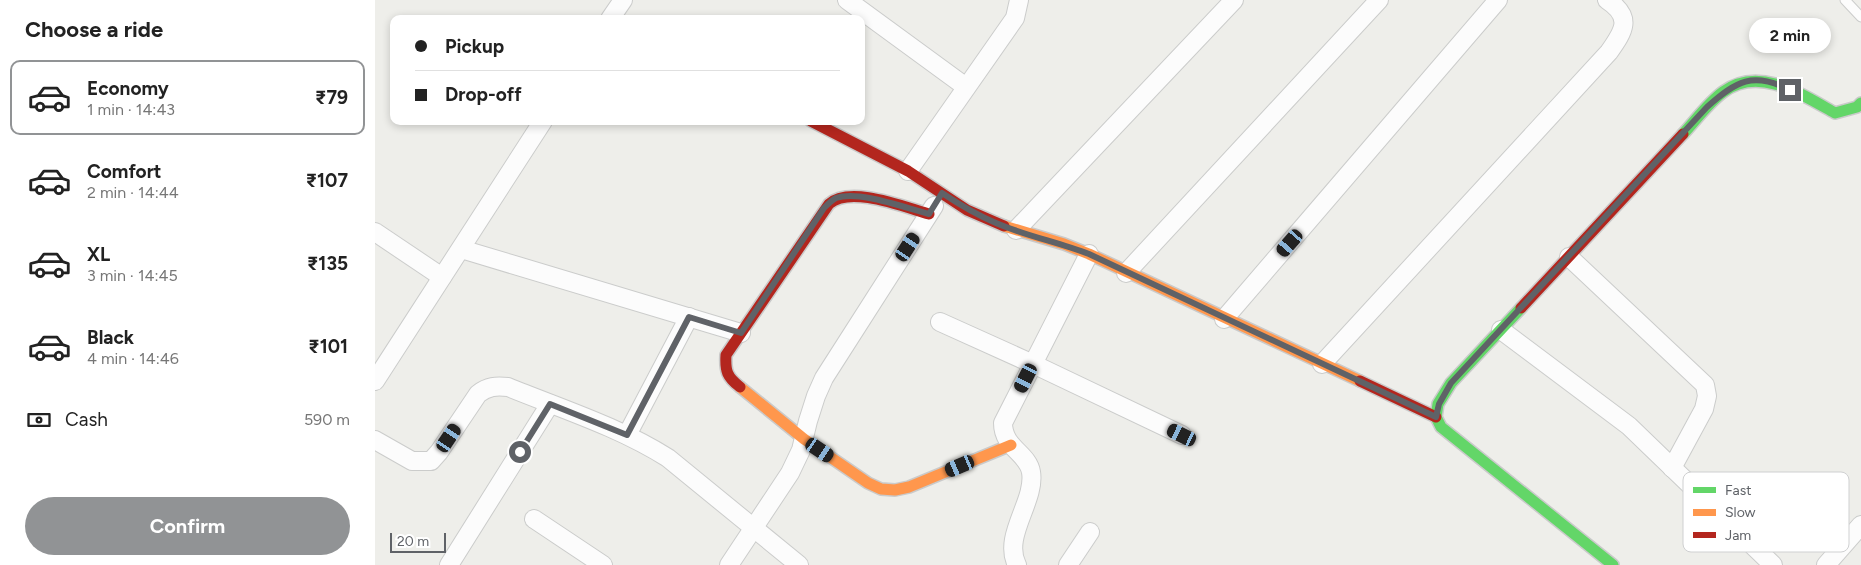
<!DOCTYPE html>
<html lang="en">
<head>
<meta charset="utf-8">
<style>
	:root { --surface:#fff; --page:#f6f6f6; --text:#222; --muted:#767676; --line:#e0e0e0; --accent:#919395 }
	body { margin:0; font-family:Figtree,sans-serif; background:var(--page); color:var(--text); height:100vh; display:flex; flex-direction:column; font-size:19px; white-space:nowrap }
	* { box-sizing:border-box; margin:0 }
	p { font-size:16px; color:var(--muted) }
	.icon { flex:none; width:28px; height:28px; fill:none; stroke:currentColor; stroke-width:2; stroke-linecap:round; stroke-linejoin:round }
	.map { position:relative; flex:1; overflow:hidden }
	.sheet { display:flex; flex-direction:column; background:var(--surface); width:375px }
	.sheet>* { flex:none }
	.banner { position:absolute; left:15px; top:15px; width:475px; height:110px; border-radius:10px; box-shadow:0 2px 8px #0003; display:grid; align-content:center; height:110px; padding:0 25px; background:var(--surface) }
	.scale { position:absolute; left:15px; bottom:12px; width:56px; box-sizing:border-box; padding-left:5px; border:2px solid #5f6267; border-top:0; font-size:14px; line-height:18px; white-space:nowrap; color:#5f6267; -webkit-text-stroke:4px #fff; paint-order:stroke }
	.end { position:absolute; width:22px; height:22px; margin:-11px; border:6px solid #5f6267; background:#fff; box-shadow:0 0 0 2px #fff }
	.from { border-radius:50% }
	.bubble { position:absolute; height:35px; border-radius:18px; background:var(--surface); box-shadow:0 2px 8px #0003; font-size:16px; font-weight:700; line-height:35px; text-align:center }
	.car { position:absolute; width:15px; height:30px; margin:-15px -8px; border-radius:6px; box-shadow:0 0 4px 1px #0007; background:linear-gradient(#222 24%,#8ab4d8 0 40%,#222 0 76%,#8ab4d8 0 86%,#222 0) }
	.banner b { display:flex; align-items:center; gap:18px; height:48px; font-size:19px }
	.banner b+b { border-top:1px solid var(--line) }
	.banner i { width:12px; height:12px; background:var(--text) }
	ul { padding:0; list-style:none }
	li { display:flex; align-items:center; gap:15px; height:75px; margin:0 10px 8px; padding:0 15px; border:2px solid transparent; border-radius:10px }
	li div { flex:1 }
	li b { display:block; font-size:19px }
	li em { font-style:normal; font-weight:700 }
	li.active { border-color:var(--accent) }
	li>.icon { width:45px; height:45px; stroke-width:1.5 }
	h2 { padding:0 25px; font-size:22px; line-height:60px }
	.pay { display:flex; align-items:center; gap:12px; height:55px; padding:0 25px; font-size:19px }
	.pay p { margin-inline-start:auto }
	.cta { display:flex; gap:10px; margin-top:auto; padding:10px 25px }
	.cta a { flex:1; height:58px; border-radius:30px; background:var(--accent); color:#fff; font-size:20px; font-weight:700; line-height:58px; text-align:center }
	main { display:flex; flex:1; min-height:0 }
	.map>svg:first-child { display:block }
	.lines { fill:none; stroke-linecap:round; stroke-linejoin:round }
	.lane-casing { stroke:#cbcccb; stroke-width:11 }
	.street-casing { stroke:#cbcccb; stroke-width:20 }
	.fast-casing { stroke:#cacaca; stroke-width:14 }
	.slow-casing { stroke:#cacaca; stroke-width:14 }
	.jam-casing { stroke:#cacaca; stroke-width:14 }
	.lane { stroke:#fcfcfc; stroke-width:9 }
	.street { stroke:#fcfcfc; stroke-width:18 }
	.fast { stroke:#63d668; stroke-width:11 }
	.slow { stroke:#ff974d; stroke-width:11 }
	.jam { stroke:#b3261e; stroke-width:11 }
	.route { stroke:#5f6267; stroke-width:6 }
	.key { fill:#fff; stroke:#cfd0d1; stroke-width:1 }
	.key-label { font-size:14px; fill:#5f6267 }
</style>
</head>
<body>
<main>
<section class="sheet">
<h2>Choose a ride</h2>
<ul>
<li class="active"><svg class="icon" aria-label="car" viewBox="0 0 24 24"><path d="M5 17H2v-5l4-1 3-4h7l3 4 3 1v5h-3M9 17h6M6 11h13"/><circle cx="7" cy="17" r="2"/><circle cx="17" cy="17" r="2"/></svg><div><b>Economy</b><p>1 min · 14:43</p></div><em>₹79</em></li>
<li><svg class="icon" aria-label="car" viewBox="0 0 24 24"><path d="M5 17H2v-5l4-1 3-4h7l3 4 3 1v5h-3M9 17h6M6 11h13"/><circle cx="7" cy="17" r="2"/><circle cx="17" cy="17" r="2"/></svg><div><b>Comfort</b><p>2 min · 14:44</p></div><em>₹107</em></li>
<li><svg class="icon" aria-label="car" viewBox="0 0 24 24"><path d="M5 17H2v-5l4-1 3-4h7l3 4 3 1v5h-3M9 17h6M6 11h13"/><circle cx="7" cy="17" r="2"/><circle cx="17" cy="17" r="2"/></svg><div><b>XL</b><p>3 min · 14:45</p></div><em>₹135</em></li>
<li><svg class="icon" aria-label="car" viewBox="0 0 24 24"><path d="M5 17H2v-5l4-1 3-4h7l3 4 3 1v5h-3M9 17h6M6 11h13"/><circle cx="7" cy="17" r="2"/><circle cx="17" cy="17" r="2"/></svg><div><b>Black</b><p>4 min · 14:46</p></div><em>₹101</em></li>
</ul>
<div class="pay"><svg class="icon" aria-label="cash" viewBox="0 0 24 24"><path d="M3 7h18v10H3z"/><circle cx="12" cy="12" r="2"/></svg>Cash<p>590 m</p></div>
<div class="cta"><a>Confirm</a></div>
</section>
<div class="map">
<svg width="1486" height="565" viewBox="0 0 1486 565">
	<rect width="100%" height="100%" fill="#eeeeea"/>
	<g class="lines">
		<g class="lane-casing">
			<polyline id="lane" points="1470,0 1486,17"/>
		</g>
		<g class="street-casing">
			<g id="street">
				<polyline points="472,0 591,87"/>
				<polyline points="235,19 248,0"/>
				<polyline points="533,171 640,18 644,0"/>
				<polyline points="641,230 859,0"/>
				<polyline points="0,232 67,277"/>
				<polyline points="86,249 366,333"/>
				<polyline points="1194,257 1330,385 1332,396 1329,409 1297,468"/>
				<polyline points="751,273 1004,0"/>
				<polyline points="849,319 1123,0"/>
				<polyline points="565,322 658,364 807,435"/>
				<polyline points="1126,330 1254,426 1398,565"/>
				<path d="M947 364 1234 52C1249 31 1258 17 1232 0"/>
				<polyline points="0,381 168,121"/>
				<polyline points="252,435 314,317"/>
				<path d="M0 440 37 461H56L64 452 103 394C113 386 121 386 133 387 187 409 244 427 293 458L424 565"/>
				<polyline points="159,519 228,565"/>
				<polyline points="74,565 175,404"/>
				<polyline points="354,565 415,473 426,450 433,421 441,396 449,378 559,206"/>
				<path d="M642 565C627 536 661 501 656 472 653 453 628 448 628 423L714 254"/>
				<polyline points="693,565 715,532"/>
				<polyline points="1451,565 1486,525"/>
			</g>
		</g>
		<g class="fast-casing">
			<g id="fast">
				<path d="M1308 134C1321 120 1333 103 1348 92 1384 65 1428 95 1460 113L1482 107 1486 103"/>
				<polyline points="1146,308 1076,383 1063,404 1061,417 1066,427 1238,565"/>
			</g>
		</g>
		<g class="slow-casing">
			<g id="slow">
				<polyline points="629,226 689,244 714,254 985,381"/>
				<polyline points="365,387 429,439 493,483 506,489 520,490 534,487 636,445"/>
			</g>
		</g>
		<g class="jam-casing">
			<g id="jam">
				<polyline points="436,121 533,171 592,210 629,226"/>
				<polyline points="1146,308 1308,134"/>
				<polyline points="985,381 1061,417"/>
				<path d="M365 387C352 377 350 371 351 355L454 204C475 185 529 207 554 214"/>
			</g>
		</g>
		<use href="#lane" class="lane"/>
		<use href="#street" class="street"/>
		<use href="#fast" class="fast"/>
		<use href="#slow" class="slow"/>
		<use href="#jam" class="jam"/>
	</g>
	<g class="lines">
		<path class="route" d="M145 452 175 404 252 435 314 317 366 333 449 208C453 204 457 200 461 198 484 190 530 208 554 214L567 193C585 205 602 215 621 223 651 236 683 242 714 254L1061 417 1064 404 1076 383 1332 107C1361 81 1378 71 1415 90"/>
	</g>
	<rect x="1308" y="472" width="166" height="80" rx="8" class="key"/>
	<rect x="1318" y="487" width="23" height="6" fill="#63d668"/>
	<rect x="1318" y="509" width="23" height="7" fill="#ff974d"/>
	<rect x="1318" y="532" width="23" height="6" fill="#b3261e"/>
	<g class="key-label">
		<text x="1350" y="495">Fast</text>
		<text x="1350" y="517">Slow</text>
		<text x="1350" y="540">Jam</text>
	</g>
</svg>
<div class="scale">20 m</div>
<i class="end from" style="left:145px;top:452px"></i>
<i class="end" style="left:1415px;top:90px"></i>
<div class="bubble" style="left:1374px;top:18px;width:82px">2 min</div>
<i class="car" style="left:915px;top:243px;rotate:221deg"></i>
<i class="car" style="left:533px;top:247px;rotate:33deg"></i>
<i class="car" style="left:651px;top:378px;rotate:207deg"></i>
<i class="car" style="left:807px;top:435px;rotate:296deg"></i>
<i class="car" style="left:74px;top:438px;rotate:34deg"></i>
<i class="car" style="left:445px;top:450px;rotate:124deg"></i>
<i class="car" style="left:585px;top:466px;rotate:247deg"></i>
<div class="banner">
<b><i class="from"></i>Pickup</b>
<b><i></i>Drop-off</b>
</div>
</div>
</main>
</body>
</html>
